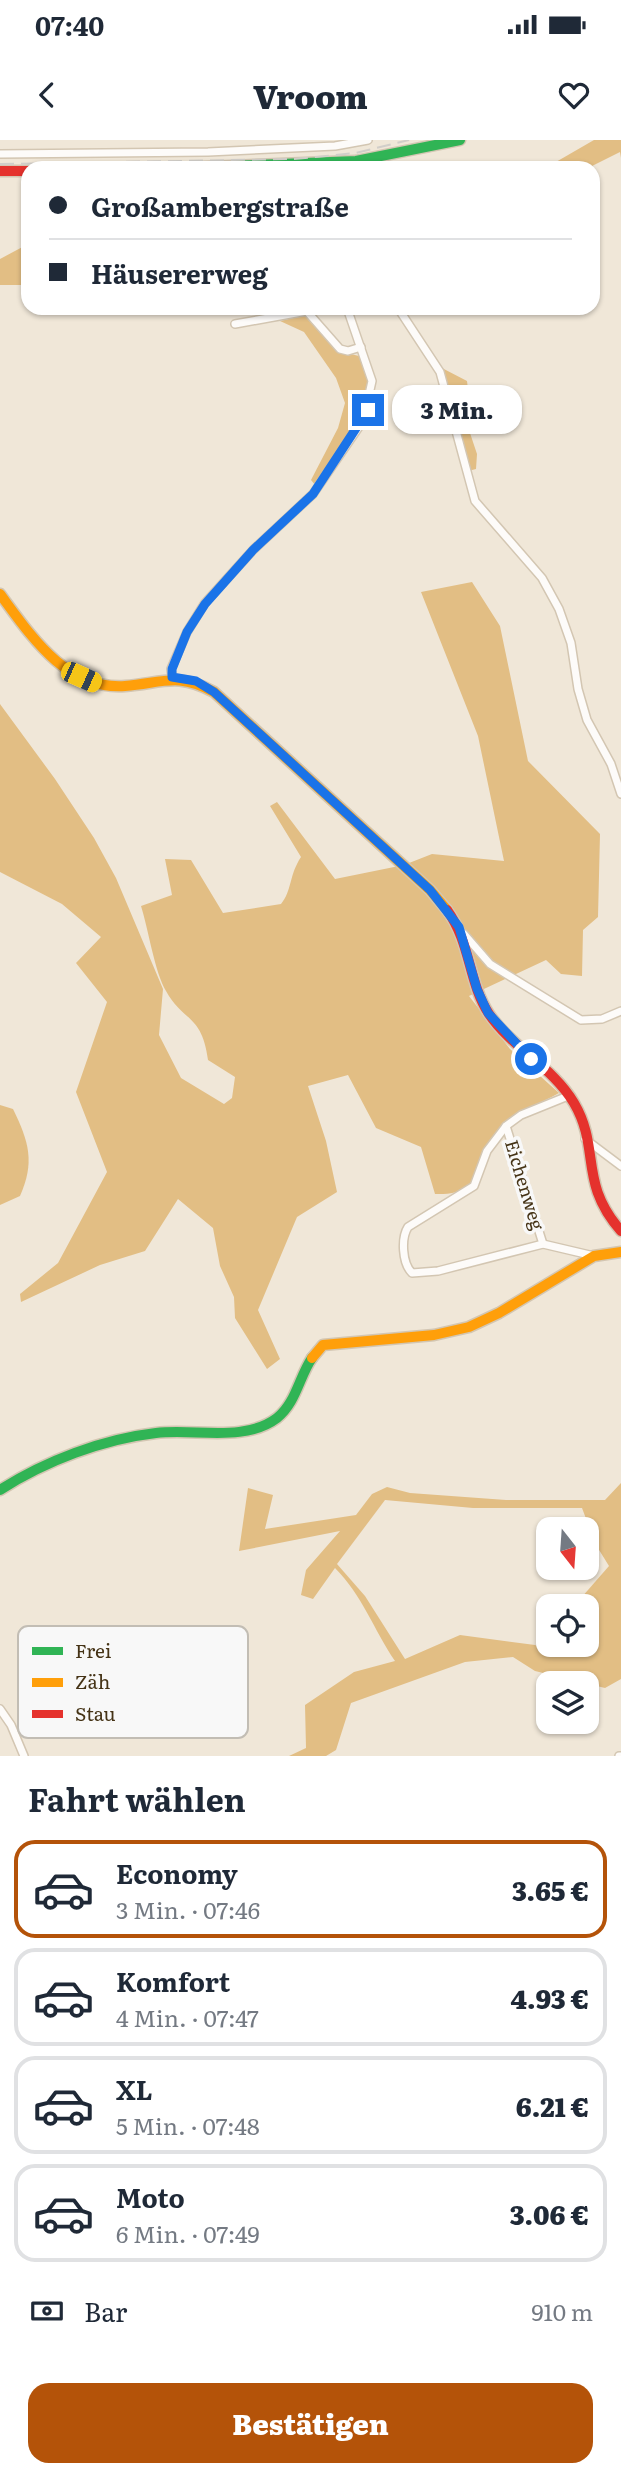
<!DOCTYPE html>
<html lang="de">
<head>
<meta charset="utf-8">
<style>
	:root { --surface:#fff; --page:#f2f2f3; --text:#1f2937; --muted:#747a83; --line:#e0e1e3; --accent:#b45309 }
	body { margin:0; font-family:Literata,serif; background:var(--page); color:var(--text); height:100vh; display:flex; flex-direction:column; font-size:26px; white-space:nowrap }
	* { box-sizing:border-box; margin:0 }
	p { font-size:23px; color:var(--muted) }
	.icon { flex:none; width:38px; height:38px; fill:none; stroke:currentColor; stroke-width:2; stroke-linecap:round; stroke-linejoin:round }
	.map { position:relative; height:1616px; overflow:hidden }
	.drawer { display:flex; flex-direction:column; background:var(--surface); flex:1 }
	.drawer>* { flex:none }
	.banner { position:absolute; left:21px; top:21px; width:579px; height:154px; border-radius:21px; box-shadow:0 2px 5px #0004; display:grid; align-content:center; height:154px; padding:0 28px; background:var(--surface) }
	.needle { width:46px; rotate:163deg }
	.buttons { position:absolute; left:536px; top:1377px; display:grid; gap:14px }
	.buttons a { display:grid; place-items:center; width:63px; height:63px; border-radius:14px; background:var(--surface); box-shadow:0 2px 5px #0004; font-size:35px }
	.end { position:absolute; width:32px; height:32px; margin:-16px; border:9px solid #1a73e8; background:#fff; box-shadow:0 0 0 4px #fff }
	.from { border-radius:50% }
	.bubble { position:absolute; height:49px; border-radius:21px; background:var(--surface); box-shadow:0 2px 5px #0004; font-size:23px; font-weight:800; line-height:49px; text-align:center }
	.car { position:absolute; width:21px; height:42px; margin:-21px -10px; border-radius:9px; box-shadow:0 0 5px 2px #0007; background:linear-gradient(#f5c518 24%,#345 0 40%,#f5c518 0 76%,#345 0 86%,#f5c518 0) }
	.banner b { display:flex; align-items:center; gap:24px; height:66px; font-size:26px }
	.banner b+b { border-top:2px solid var(--line) }
	.banner i { width:18px; height:18px; background:var(--text) }
	ul { padding:0; list-style:none }
	li { display:flex; align-items:center; gap:21px; height:98px; margin:0 14px 10px; padding:0 14px; border:4px solid var(--line); border-radius:21px }
	li div { flex:1 }
	li b { display:block; font-size:26px }
	li em { font-style:normal; font-weight:800 }
	li.on { border-color:var(--accent) }
	li>.icon { width:63px; height:63px; stroke-width:1.5 }
	h2 { padding:0 28px; font-size:32px; line-height:84px }
	.pay { display:flex; align-items:center; gap:18px; height:77px; padding:0 28px; font-size:26px }
	.pay p { margin-inline-start:auto }
	.button { display:flex; gap:14px; margin-top:auto; padding:14px 28px }
	.button a { flex:1; height:80px; border-radius:21px; background:var(--accent); color:#fff; font-size:28px; font-weight:800; line-height:80px; text-align:center }
	.status { display:flex; justify-content:space-between; align-items:center; height:49px; padding:0 35px; background:var(--surface); direction:ltr }
	.status svg { height:19px; fill:currentColor }
	header { display:flex; justify-content:space-between; align-items:center; height:91px; padding:0 28px; background:var(--surface); font-size:32px; font-weight:800 }
	.map>svg:first-child { display:block }
	.forest { fill:#e2be84; fill-rule:evenodd }
	.lines { fill:none; stroke-linecap:round; stroke-linejoin:round }
	.street-casing { stroke:#d3c6b2; stroke-width:10 }
	.fast-casing { stroke:#d3c6b2; stroke-width:13 }
	.slow-casing { stroke:#d3c6b2; stroke-width:13 }
	.jam-casing { stroke:#d3c6b2; stroke-width:13 }
	.street { stroke:#fdfbf9; stroke-width:7 }
	.fast { stroke:#30b455; stroke-width:10 }
	.slow { stroke:#ff9f0a; stroke-width:10 }
	.jam { stroke:#e5322d; stroke-width:10 }
	.rail { stroke:#d1cec9; stroke-width:2; stroke-dasharray:14 7; stroke-linecap:butt }
	.route { stroke:#1a73e8; stroke-width:9 }
	.labels { text-anchor:middle; stroke-width:7; stroke-linejoin:round; paint-order:stroke }
	.street-label { font-size:18px; fill:#453316; stroke:#f8f8f8 }
	.key { fill:#f8f8f8; stroke:#c2bdb4; stroke-width:2 }
	.key-label { font-size:19px; fill:#453316 }
</style>
</head>
<body>
<div class="status"><b>07:40</b><svg viewBox="0 0 49 12"><path d="M0 12V9h3v3zM5 12V6h3v6zM10 12V3h3v9zM15 12V0h3v12zM26 1h20v11H26zM47 4h2v5h-2z"/></svg></div>
<header><svg class="icon" aria-label="back" viewBox="0 0 24 24"><path d="M15 5l-7 7 7 7"/></svg>Vroom<svg class="icon" aria-label="heart" viewBox="0 0 24 24"><path d="M12 20l-8-8c-3-5 5-10 8-4 3-6 11-1 8 4z"/></svg></header>
<div class="map">
<svg width="621" height="1616" viewBox="0 0 621 1616">
	<rect width="100%" height="100%" fill="#f0e7d8"/>
	<g class="forest">
		<polygon points="594,0 621,0 621,18 620,12 588,28 537,28 549,26"/>
		<polygon points="28,104 28,145 0,145 0,119"/>
		<polygon points="306,175 338,211 359,216 370,241 360,282 316,346 311,340 338,288 345,263 336,238 304,192 280,181"/>
		<polygon points="440,227 467,241 470,266 465,278 477,314 476,329 468,331 447,244"/>
		<path d="M472 442 500 486 528 621 600 694 598 777 583 790 582 836 561 834 546 820 469 856 510 909 559 953C538 965 515 972 498 990 469 1020 489 1056 435 1054L421 1007 376 988 348 935 308 946 326 1001 337 1052 297 1077 258 1170 280 1219 267 1229 235 1178 234 1157 220 1126 213 1088 178 1059 145 1111 100 1125 21 1162 20 1154 58 1123 107 1032 76 952 107 862 76 823 101 797 62 764 0 732V564L55 639 94 698 116 738 163 849 159 895 181 938 224 964 232 958 235 937 208 920C202 874 183 882 166 851 155 833 148 788 141 766L172 755 165 719 191 720 223 773 281 764C292 751 289 735 301 717L270 666 277 662 335 739 404 725 432 714 504 721 478 596 421 452Z"/>
		<path d="M0 965 13 969C29 1002 35 1022 20 1056L0 1065Z"/>
		<path d="M621 1343V1539L605 1548 535 1531 513 1517 465 1522 351 1563 336 1610 326 1616H289L306 1608 305 1565 354 1532 395 1521C374 1490 362 1455 335 1428L313 1459 301 1455 306 1430 340 1391 239 1411 248 1348 273 1355 265 1389 356 1375 372 1354 387 1347 410 1353 506 1360H605ZM385 1360 473 1368H582L596 1405 609 1426 574 1466H586V1505H556L552 1513 535 1505 460 1495 405 1519 365 1456 337 1424Z"/>
	</g>
	<g class="lines">
		<g class="street-casing">
			<g id="street">
				<polyline points="0,14 208,12 335,6 368,0"/>
				<polyline points="304,168 340,209 348,211 361,207"/>
				<polyline points="398,168 440,232 475,361 542,438 559,469 571,503 578,549 587,580 611,624 621,654"/>
				<polyline points="235,184 307,171"/>
				<polyline points="172,537 171,529 187,492 205,463 253,410 313,354 363,281 372,241 347,168"/>
				<polyline points="464,794 490,824 581,880 602,879 621,871"/>
				<path d="M568 956 521 975 506 986 487 1011 474 1046 408 1087C401 1098 402 1123 412 1133L438 1131 543 1104 594 1116"/>
				<polyline points="506,986 543,1104"/>
				<polyline points="585,999 621,1026"/>
				<polyline points="0,1569 11,1585 24,1616"/>
				<polyline points="619,1616 621,1616"/>
			</g>
		</g>
		<g class="fast-casing">
			<g id="fast">
				<polyline points="181,28 356,21 460,0"/>
				<path d="M0 1350C45 1321 103 1299 156 1293 194 1288 244 1303 277 1278 296 1263 299 1237 312 1218"/>
			</g>
		</g>
		<g class="slow-casing">
			<g id="slow">
				<path d="M0 454C31 496 66 550 125 546 163 543 177 532 214 552L430 750 447 770"/>
				<polyline points="312,1218 323,1205 434,1195 469,1187 499,1173 594,1116 621,1112"/>
			</g>
		</g>
		<g class="jam-casing">
			<g id="jam">
				<polyline points="0,31 28,31"/>
				<path d="M447 770C471 803 468 842 489 874 512 908 553 927 574 963 601 1009 578 1042 621 1091"/>
			</g>
		</g>
		<use href="#street" class="street"/>
		<use href="#fast" class="fast"/>
		<use href="#slow" class="slow"/>
		<use href="#jam" class="jam"/>
		<polyline class="rail" points="0,24 294,19 356,13 409,0"/>
	</g>
	<g class="lines">
		<polyline class="route" points="368,270 313,354 253,410 205,464 187,492 172,529 172,537 196,541 214,552 430,750 459,787 477,849 488,873 531,919"/>
	</g>
	<g class="labels">
		<g class="street-label">
			<text transform="translate(524 1045) rotate(73)" y="6">Eichenweg</text>
		</g>
	</g>
	<rect x="18" y="1486" width="230" height="112" rx="10" class="key"/>
	<rect x="32" y="1507" width="31" height="8" fill="#30b455"/>
	<rect x="32" y="1538" width="31" height="9" fill="#ff9f0a"/>
	<rect x="32" y="1570" width="31" height="8" fill="#e5322d"/>
	<g class="key-label">
		<text x="75" y="1518">Frei</text>
		<text x="75" y="1549">Zäh</text>
		<text x="75" y="1581">Stau</text>
	</g>
</svg>
<div class="buttons">
<a><svg class="needle" viewBox="-14 -14 28 28"><path d="M0-13l5 13h-10z" fill="#e53935"/><path d="M0 13l5-13h-10z" fill="#747a83"/></svg></a>
<a><svg class="icon" aria-label="locate" viewBox="0 0 24 24"><circle cx="12" cy="12" r="6"/><path d="M12 2v4M12 18v4M2 12h4M18 12h4"/></svg></a>
<a><svg class="icon" aria-label="layers" viewBox="0 0 24 24"><path d="M12 4l9 5-9 5-9-5zM3 14l9 5 9-5"/></svg></a>
</div>
<i class="end from" style="left:531px;top:919px"></i>
<i class="end" style="left:368px;top:270px"></i>
<div class="bubble" style="left:392px;top:245px;width:130px">3 Min.</div>
<i class="car" style="left:81px;top:537px;rotate:114deg"></i>
<div class="banner">
<b><i class="from"></i>Großambergstraße</b>
<b><i></i>Häusererweg</b>
</div>
</div>
<section class="drawer">
<h2>Fahrt wählen</h2>
<ul>
<li class="on"><svg class="icon" aria-label="car" viewBox="0 0 24 24"><path d="M5 17H2v-5l4-1 3-4h7l3 4 3 1v5h-3M9 17h6M6 11h13"/><circle cx="7" cy="17" r="2"/><circle cx="17" cy="17" r="2"/></svg><div><b>Economy</b><p>3 Min. · 07:46</p></div><em>3.65 €</em></li>
<li><svg class="icon" aria-label="car" viewBox="0 0 24 24"><path d="M5 17H2v-5l4-1 3-4h7l3 4 3 1v5h-3M9 17h6M6 11h13"/><circle cx="7" cy="17" r="2"/><circle cx="17" cy="17" r="2"/></svg><div><b>Komfort</b><p>4 Min. · 07:47</p></div><em>4.93 €</em></li>
<li><svg class="icon" aria-label="car" viewBox="0 0 24 24"><path d="M5 17H2v-5l4-1 3-4h7l3 4 3 1v5h-3M9 17h6M6 11h13"/><circle cx="7" cy="17" r="2"/><circle cx="17" cy="17" r="2"/></svg><div><b>XL</b><p>5 Min. · 07:48</p></div><em>6.21 €</em></li>
<li><svg class="icon" aria-label="car" viewBox="0 0 24 24"><path d="M5 17H2v-5l4-1 3-4h7l3 4 3 1v5h-3M9 17h6M6 11h13"/><circle cx="7" cy="17" r="2"/><circle cx="17" cy="17" r="2"/></svg><div><b>Moto</b><p>6 Min. · 07:49</p></div><em>3.06 €</em></li>
</ul>
<div class="pay"><svg class="icon" aria-label="cash" viewBox="0 0 24 24"><path d="M3 7h18v10H3z"/><circle cx="12" cy="12" r="2"/></svg>Bar<p>910 m</p></div>
<div class="button"><a>Bestätigen</a></div>
</section>
</body>
</html>
